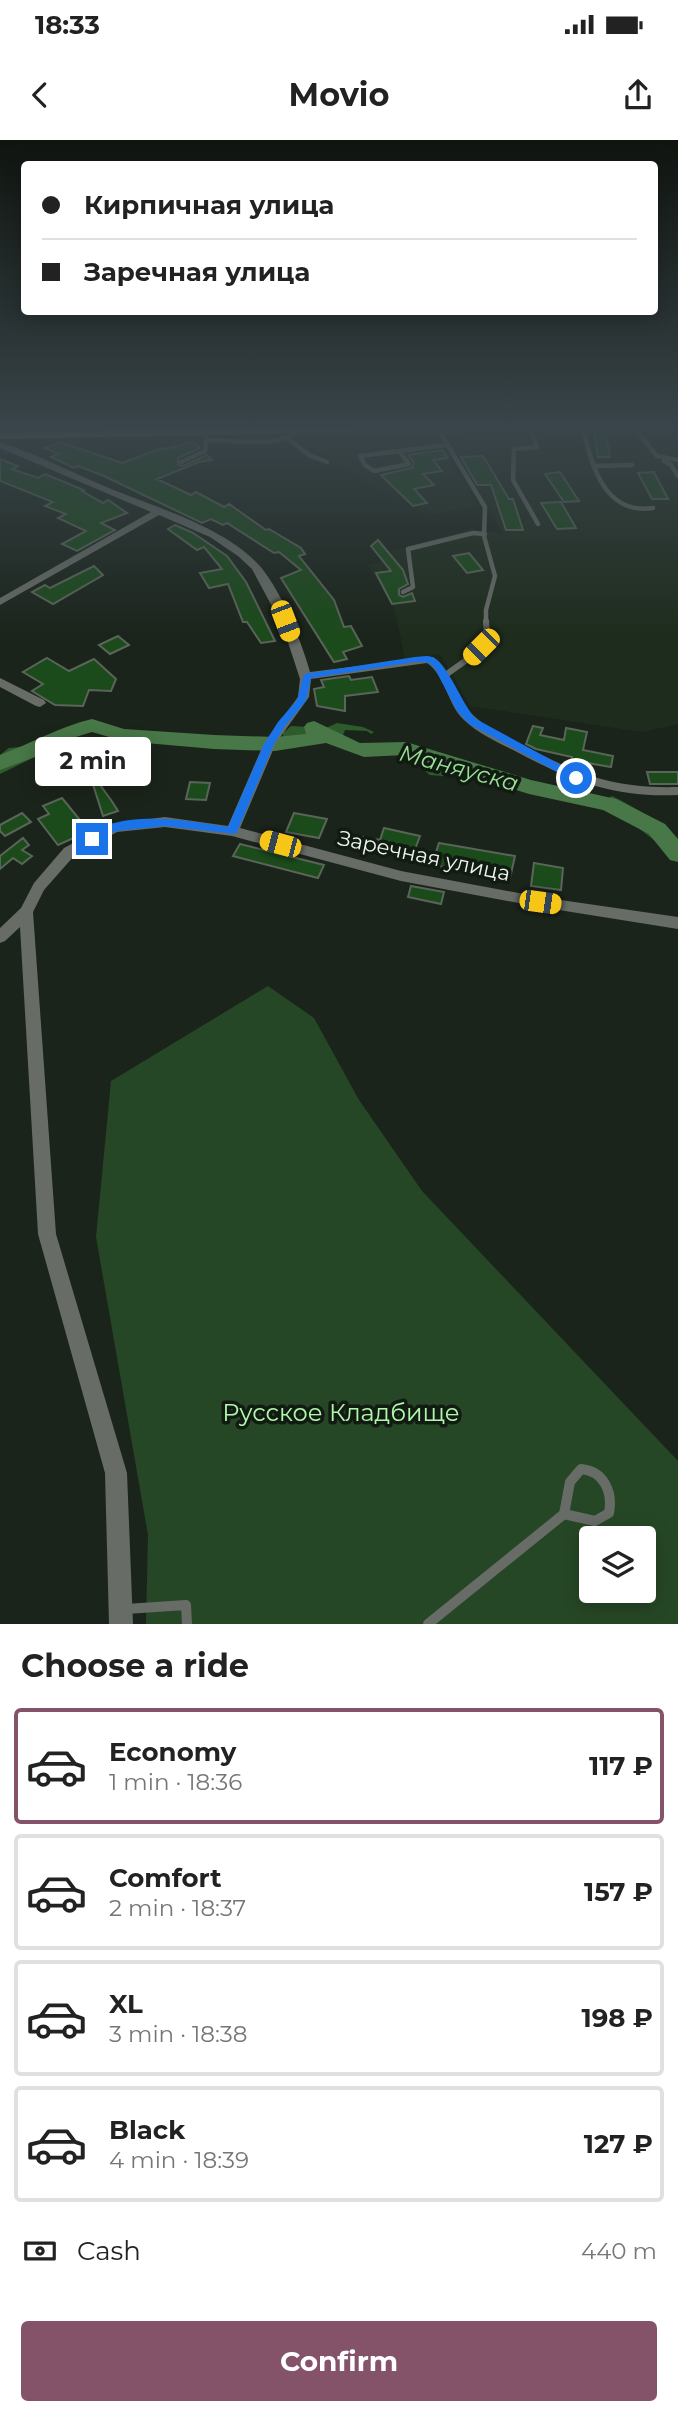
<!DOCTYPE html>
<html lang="en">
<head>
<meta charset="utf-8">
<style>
	:root { --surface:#fff; --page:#f2f2f2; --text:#222; --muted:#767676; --line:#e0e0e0; --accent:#855369 }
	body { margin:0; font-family:Montserrat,sans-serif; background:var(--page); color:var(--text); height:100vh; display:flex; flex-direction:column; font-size:26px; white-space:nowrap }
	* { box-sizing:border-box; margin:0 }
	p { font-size:23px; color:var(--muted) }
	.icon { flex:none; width:38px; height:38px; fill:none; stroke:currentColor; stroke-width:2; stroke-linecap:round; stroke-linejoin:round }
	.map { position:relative; height:1484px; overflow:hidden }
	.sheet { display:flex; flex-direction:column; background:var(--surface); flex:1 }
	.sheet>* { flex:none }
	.banner { position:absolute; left:21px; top:21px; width:637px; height:154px; border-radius:7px; box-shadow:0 4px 18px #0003; display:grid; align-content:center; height:154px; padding:0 21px; background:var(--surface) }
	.tools { position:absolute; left:579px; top:1386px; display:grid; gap:14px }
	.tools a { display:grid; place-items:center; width:77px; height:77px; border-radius:7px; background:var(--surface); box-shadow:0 4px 18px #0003; font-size:35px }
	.end { position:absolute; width:32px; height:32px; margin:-16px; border:9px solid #1a73e8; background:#fff; box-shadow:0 0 0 4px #fff }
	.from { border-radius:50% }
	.bubble { position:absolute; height:49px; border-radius:7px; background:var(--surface); box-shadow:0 4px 18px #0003; font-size:23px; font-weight:700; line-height:49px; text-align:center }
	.car { position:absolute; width:21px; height:42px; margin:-21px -10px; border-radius:9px; box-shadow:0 0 5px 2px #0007; background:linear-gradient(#f5c518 24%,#345 0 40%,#f5c518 0 76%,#345 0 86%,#f5c518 0) }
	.banner b { display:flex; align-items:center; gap:24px; height:66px; font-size:26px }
	.banner b+b { border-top:2px solid var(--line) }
	.banner i { width:18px; height:18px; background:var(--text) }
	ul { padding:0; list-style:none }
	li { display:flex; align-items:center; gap:21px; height:116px; margin:0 14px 10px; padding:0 7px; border:4px solid var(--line); border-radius:7px }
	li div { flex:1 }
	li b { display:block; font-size:26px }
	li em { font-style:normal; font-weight:700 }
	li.selected { border-color:var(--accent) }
	li>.icon { width:63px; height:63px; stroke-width:1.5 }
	h2 { padding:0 21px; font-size:32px; line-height:84px }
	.pay { display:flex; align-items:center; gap:18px; height:77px; padding:0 21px; font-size:26px }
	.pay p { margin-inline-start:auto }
	.action { display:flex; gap:14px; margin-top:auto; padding:14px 21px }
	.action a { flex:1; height:80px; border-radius:7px; background:var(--accent); color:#fff; font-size:28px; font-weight:700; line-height:80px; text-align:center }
	.status { display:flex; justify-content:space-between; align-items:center; height:49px; padding:0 35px; background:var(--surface); direction:ltr }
	.status svg { height:19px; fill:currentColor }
	header { display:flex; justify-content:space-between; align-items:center; height:91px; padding:0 21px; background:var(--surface); font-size:32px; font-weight:700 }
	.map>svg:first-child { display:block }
	.built { fill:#1e2c1d }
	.green { fill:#264725; fill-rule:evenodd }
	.forest { fill:#2d5b2c }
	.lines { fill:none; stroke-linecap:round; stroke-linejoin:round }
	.river { fill:#487847; fill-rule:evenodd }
	.building { fill:#1b4a1b; stroke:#5a6559; stroke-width:2 }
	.service-far2 { stroke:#676c66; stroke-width:4.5 }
	.service-far1 { stroke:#676c66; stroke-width:6 }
	.service { stroke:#676c66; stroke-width:10 }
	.minor { fill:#676c66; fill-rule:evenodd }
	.secondary { fill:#8e968e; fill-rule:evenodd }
	.route { fill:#1a73e8 }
	.labels { text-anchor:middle; stroke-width:7; stroke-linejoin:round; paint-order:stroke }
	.street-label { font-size:21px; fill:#eff5ef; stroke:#121b12 }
	.water-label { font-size:23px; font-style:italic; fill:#9adf96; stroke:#121b12 }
	.near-park-label { font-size:24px; fill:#b0f6ac; stroke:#121b12 }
</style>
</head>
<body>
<div class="status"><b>18:33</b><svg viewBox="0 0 49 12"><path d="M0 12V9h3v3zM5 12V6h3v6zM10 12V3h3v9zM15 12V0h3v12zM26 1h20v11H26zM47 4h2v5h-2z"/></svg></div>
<header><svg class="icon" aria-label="back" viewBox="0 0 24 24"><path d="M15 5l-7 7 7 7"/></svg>Movio<svg class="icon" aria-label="share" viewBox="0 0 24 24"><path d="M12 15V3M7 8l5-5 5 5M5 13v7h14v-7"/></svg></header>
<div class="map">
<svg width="678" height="1484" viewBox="0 0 678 1484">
	<rect width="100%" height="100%" fill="#1b241b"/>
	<g class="built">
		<polygon points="525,298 532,312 678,308 678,584 642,592 470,566 440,514 405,519 395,471 368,425 382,421 376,415 471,389 503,394 450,300"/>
		<polygon points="421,300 428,305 438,304 478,366 429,375 381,350 302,302"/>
	</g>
	<path class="green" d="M268 846 314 878 359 960 422 1051 678 1321V1484H146L148 1395 96 1097 111 941ZM592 1398H644V1451H592Z"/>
	<g class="forest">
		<polygon points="337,583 363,587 374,592 371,594 367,591 345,590 343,595 352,602 323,591 315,592 320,597 310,600 283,598 283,593 291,586 326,588"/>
		<polygon points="30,606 49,610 0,634 0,615 9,608"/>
		<polygon points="418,611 435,613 455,622 444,636 430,635 411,619"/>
		<path d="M612 656C638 669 659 681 678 702V719L604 661Z"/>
	</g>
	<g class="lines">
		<path class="river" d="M92 579 124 589 214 595 275 597 306 594 304 587 307 583 314 581 360 603 406 602 531 640 616 659 665 684 678 699V722L670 720 649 694 603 670 529 654 405 615 364 617 326 603 275 611 214 609 123 601 92 592 69 599 51 611 0 630V615C32 603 59 587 92 579Z"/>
	</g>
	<g class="building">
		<polygon points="594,294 606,295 610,317 598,317"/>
		<polygon points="60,302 122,323 162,308 165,309 193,302 200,308 178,318 178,325 183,326 207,315 212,320 199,322 157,339 191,355 196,352 224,367 229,364 266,390 269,389 301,408 305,414 299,416 334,460 344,487 351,486 362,506 343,512 347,519 334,522 281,438 301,430 279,412 274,413 227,383 223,385 211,379 202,383 104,336 78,326 74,328 51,317 58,314 45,308"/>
		<polygon points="443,310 448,318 433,320 442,331 423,334 434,345 414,349 427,363 413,366 381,335 412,328 414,323 408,315"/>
		<polygon points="483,316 509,359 513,359 523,390 506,390 491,345 477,345 461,317"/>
		<polygon points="0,319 18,326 12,329 38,338 45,334 84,350 82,351 103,363 108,360 127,373 101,383 115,390 77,411 62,404 86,391 58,378 66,374 45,366 53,362 0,341"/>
		<polygon points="560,332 579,361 564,362 545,334"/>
		<polygon points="654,332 668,359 652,359 638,333"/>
		<polygon points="561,362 576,388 557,389 541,363"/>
		<polygon points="175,385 193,393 227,416 246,442 275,501 261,503 247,482 243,482 228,444 209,448 200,433 222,429 204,407 197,410 168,389"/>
		<polygon points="378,400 403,430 408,444 399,449 399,455 403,457 412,453 415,461 392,464 376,433 391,431 371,406"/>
		<polygon points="469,413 483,430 467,433 453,416"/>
		<polygon points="94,426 103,435 53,464 32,452 45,445 50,448"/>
		<polygon points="118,496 129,505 110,514 99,505"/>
		<polygon points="47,518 69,531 94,519 116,539 111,551 89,550 83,566 55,565 32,551 43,544 23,532"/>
		<polygon points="349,536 351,540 372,537 378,552 345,556 345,571 317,566 314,549 324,547 321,540"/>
		<polygon points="533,586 543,588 540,595 564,600 566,588 587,592 583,610 613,616 611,627 582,622 581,627 571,625 572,617 536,609 526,604"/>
		<polygon points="83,622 89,631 53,645 47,632 58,629 59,632"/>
		<polygon points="647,632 678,632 678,644 650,644"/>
		<polygon points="92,634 111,660 118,671 103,676 90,635"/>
		<polygon points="190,642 210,643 206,660 186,659"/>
		<polygon points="62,658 89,691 58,705 38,679 49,674 43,666"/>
		<polygon points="22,673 31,682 5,696 0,691 0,685"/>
		<polygon points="294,673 327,679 319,698 286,692"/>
		<polygon points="384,688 420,696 412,717 370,708 368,713 358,711 363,697 380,700"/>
		<polygon points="23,698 29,705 22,710 32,716 22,724 13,718 0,729 0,716"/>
		<polygon points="439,703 515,716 510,738 432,725"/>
		<polygon points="240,704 324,725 318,738 233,716"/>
		<polygon points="534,723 563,728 561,750 531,746"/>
		<polygon points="411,746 444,752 441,764 408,757"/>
	</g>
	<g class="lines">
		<g class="service-far2">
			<polyline points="438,289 485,367 484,396 495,436 486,470 486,483"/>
			<polyline points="530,289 537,307 514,309 513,340 538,384"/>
			<path d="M583 289C592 327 605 375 653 368"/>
			<polyline points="635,289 657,316 678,320"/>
			<path d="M205 293 206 300C240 300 271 309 302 290"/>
			<polyline points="290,300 309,315 327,322"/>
			<polyline points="400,312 409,324 374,331 365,325 360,316 447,305"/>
			<polyline points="664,321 671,325 678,336"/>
			<polyline points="181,322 205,311 206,300"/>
			<polyline points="595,326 632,325"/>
			<polyline points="403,452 413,447 408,409 473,393 485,394"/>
		</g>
		<polyline class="service-far1" points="444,536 468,519 487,497 486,481"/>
		<g class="service">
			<path d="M581 1329C604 1331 613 1352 609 1373L595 1381 564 1374 570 1342Z"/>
			<polyline points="126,1469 186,1465 187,1484"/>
			<polyline points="428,1484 564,1374"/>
		</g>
		<g class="minor">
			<path d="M0 302C37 314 73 333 109 348 155 367 221 386 256 422 278 443 302 502 310 532L433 517C452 530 453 554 468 570 481 585 501 594 518 603 576 633 611 649 678 647V655C614 658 571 641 515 611 497 602 479 594 464 580 447 564 446 536 427 523L311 539 309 557 276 603 240 688 401 731 540 757 678 777V789L540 767 401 741 232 696 165 687 117 692 74 716 44 750 33 772 56 1094 127 1333 133 1484H109L105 1333 38 1094 20 787 5 801 0 803V788L21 768 34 743 64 708 109 684 165 677 228 686 264 603 298 557 300 539 283 487 252 429 238 416 210 397 159 375 0 465V458L151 372 0 308Z"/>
			<polygon points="0,538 44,560 46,563 40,567 36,566 0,547"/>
		</g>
		<polygon class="secondary" points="179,289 360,289 355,292 0,299 0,293"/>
	</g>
	<linearGradient id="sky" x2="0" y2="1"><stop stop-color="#0f140f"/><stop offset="0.58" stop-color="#39454a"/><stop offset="1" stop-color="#39454a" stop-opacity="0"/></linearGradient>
	<rect width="678" height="497" fill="url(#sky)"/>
	<path class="route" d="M415 517C420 517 427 515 432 517 448 523 462 565 476 579L579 635V640H572L469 584 457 571 434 527 427 522H415L311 538 306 561 285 586 274 604 236 694 165 686 116 691 92 703 86 699C116 667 189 681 228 687L264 604 278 582 297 560 304 534Z"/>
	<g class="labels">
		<g class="street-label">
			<text transform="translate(424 716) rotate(12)" y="7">Заречная улица</text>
		</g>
		<g class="water-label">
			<text transform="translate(459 628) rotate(15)" y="8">Маняуска</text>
		</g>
		<g class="near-park-label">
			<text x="341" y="1281">Русское Кладбище</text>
		</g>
	</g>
</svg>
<div class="tools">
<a><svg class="icon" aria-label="layers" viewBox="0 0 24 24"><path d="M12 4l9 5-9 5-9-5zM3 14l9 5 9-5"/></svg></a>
</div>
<i class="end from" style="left:576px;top:638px"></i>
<i class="end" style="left:92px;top:699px"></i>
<div class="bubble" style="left:35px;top:597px;width:116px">2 min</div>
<i class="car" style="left:285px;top:481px;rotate:159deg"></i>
<i class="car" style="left:481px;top:507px;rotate:225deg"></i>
<i class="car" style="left:280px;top:704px;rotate:285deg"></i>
<i class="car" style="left:540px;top:762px;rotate:98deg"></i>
<div class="banner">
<b><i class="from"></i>Кирпичная улица</b>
<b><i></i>Заречная улица</b>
</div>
</div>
<section class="sheet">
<h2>Choose a ride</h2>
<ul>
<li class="selected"><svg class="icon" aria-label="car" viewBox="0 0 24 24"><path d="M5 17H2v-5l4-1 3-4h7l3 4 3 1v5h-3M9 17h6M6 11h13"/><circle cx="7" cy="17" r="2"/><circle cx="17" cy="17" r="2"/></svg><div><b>Economy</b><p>1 min · 18:36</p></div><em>117 ₽</em></li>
<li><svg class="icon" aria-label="car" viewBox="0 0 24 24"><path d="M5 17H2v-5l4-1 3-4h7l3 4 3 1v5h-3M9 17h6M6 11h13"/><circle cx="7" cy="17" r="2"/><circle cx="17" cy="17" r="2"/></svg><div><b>Comfort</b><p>2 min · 18:37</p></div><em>157 ₽</em></li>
<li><svg class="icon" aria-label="car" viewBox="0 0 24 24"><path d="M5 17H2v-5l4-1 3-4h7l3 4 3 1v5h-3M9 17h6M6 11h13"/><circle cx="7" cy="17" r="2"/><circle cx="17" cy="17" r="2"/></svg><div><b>XL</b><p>3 min · 18:38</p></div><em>198 ₽</em></li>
<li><svg class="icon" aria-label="car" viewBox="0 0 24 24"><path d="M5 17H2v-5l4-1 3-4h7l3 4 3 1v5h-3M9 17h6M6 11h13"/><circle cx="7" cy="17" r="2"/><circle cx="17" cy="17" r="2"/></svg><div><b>Black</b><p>4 min · 18:39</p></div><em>127 ₽</em></li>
</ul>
<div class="pay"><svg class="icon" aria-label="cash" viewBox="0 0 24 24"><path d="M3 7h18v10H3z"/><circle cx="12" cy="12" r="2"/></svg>Cash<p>440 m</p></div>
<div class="action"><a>Confirm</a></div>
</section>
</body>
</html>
